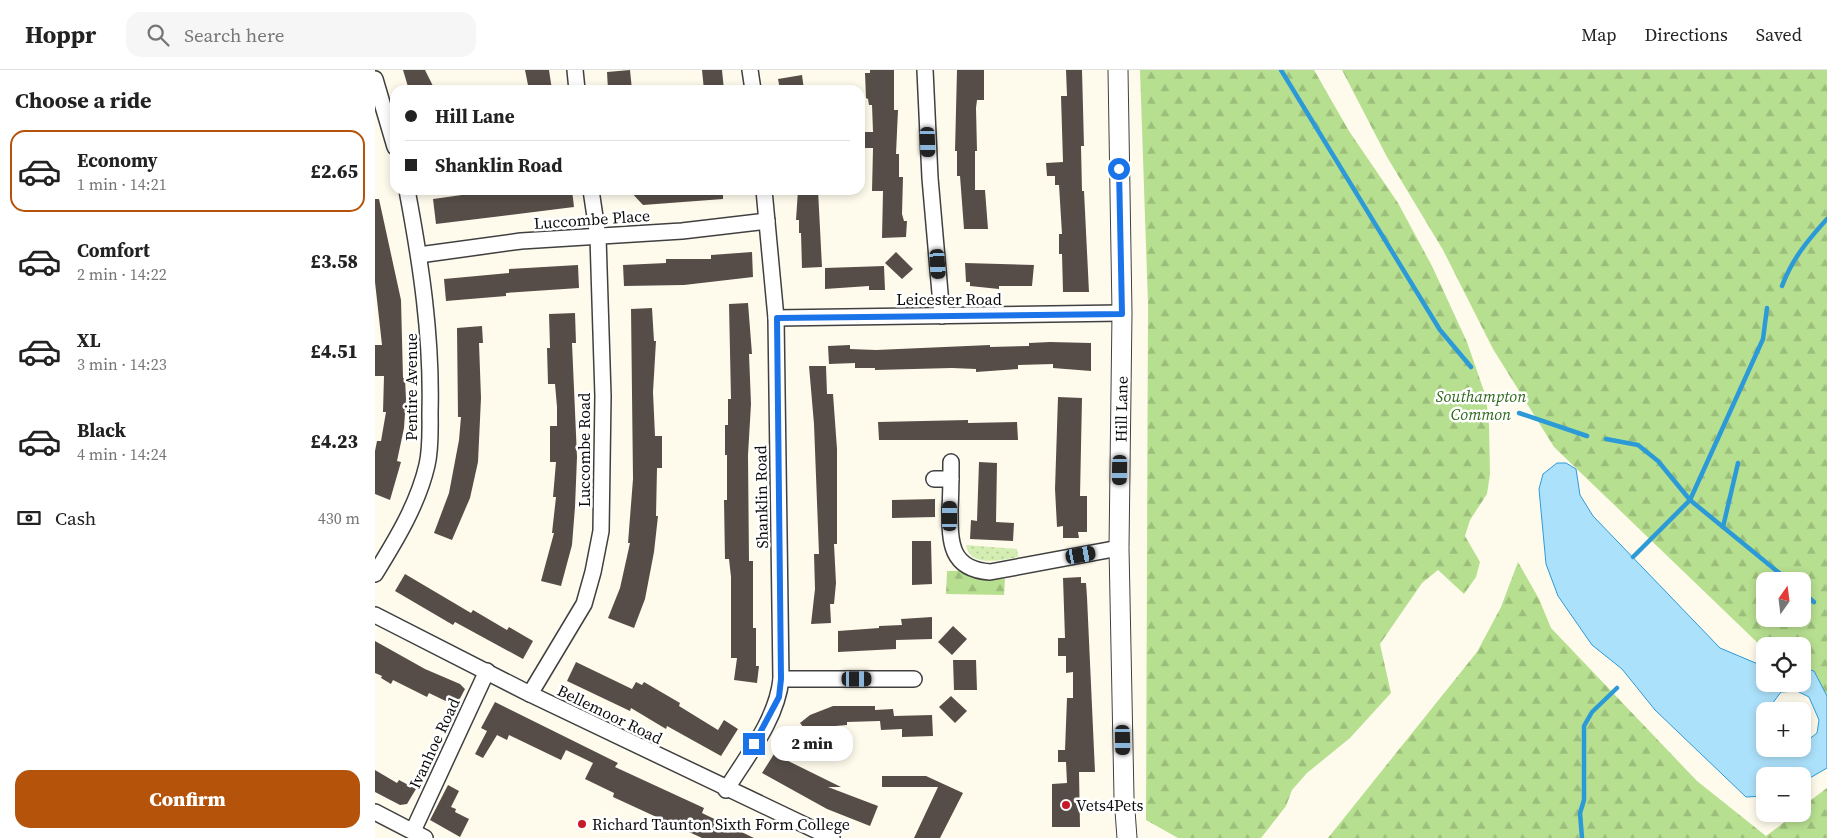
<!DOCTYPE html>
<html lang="en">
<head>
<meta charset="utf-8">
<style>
	:root { --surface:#fff; --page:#f6f6f6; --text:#222; --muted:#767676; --line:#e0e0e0; --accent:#b45309 }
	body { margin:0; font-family:"Source Serif 4",serif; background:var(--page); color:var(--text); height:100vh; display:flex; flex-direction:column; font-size:19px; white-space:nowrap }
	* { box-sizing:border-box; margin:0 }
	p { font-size:16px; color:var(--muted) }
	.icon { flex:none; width:28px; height:28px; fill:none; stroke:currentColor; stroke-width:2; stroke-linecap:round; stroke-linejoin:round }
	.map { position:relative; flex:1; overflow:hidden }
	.drawer { display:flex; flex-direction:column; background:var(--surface); width:375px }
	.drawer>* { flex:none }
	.hud { position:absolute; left:15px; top:15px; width:475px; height:110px; border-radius:15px; box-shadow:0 2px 8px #0003; display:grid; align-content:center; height:110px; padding:0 15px; background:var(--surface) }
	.needle { width:32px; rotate:14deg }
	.fabs { position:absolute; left:1381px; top:502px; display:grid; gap:10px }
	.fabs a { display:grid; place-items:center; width:55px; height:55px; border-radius:10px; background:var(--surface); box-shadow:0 2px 8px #0003; font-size:25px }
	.end { position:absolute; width:22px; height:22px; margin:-11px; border:6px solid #1a73e8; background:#fff; box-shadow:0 0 0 2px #fff }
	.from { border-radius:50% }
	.bubble { position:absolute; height:35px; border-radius:15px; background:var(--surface); box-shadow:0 2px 8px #0003; font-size:16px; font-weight:800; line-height:35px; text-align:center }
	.car { position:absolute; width:15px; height:30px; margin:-15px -8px; border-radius:6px; box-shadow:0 0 4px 1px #0007; background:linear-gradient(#222 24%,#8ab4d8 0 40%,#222 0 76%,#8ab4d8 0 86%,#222 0) }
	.hud b { display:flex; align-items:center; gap:18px; height:48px; font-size:19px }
	.hud b+b { border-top:1px solid var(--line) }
	.hud i { width:12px; height:12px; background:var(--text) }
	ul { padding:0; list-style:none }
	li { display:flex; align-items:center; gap:15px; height:82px; margin:0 10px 8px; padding:0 5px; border:2px solid transparent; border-radius:15px }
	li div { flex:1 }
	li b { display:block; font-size:19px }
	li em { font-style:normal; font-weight:800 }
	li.current { border-color:var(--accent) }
	li>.icon { width:45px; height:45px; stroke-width:1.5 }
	h2 { padding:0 15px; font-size:22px; line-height:60px }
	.pay { display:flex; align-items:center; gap:12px; height:55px; padding:0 15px; font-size:19px }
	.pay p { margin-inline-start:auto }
	.button { display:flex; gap:10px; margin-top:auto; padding:10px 15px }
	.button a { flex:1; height:58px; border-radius:15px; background:var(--accent); color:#fff; font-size:20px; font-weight:800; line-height:58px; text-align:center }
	header { display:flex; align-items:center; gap:30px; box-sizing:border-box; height:70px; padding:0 25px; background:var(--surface); border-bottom:1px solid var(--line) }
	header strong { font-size:24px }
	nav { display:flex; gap:28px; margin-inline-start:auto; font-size:18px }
	.search { width:350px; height:45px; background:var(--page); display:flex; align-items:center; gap:12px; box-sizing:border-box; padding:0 18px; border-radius:15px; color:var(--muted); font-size:19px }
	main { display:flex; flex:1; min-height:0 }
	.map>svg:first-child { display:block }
	.grass { fill:url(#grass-dots) }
	.forest { fill:url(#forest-firs); fill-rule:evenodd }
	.water { fill:#ace1fb; stroke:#2d9ad8; fill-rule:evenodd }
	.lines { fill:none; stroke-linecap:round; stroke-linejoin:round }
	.stream { stroke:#2d9ad8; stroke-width:4.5 }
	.building { fill:#564d48 }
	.minor-casing { stroke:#404040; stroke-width:18 }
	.tertiary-casing { stroke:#404040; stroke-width:21 }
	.minor { stroke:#fff; stroke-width:15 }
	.tertiary { stroke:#fff; stroke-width:19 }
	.route { stroke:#1a73e8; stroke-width:6 }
	.poi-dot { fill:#c81928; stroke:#fff; stroke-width:2 }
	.labels { text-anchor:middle; stroke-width:5; stroke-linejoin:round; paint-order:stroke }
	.street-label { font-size:16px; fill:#0d0d0d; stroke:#fff }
	.park-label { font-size:16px; font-style:italic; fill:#2c6918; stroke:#fff }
	.poi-label { font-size:16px; fill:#0d0d0d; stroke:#fff; text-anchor:start }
</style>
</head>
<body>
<header>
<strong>Hoppr</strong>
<div class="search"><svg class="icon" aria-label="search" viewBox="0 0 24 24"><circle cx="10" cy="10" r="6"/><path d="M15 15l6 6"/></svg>Search here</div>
<nav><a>Map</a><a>Directions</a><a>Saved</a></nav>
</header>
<main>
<section class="drawer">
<h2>Choose a ride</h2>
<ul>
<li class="current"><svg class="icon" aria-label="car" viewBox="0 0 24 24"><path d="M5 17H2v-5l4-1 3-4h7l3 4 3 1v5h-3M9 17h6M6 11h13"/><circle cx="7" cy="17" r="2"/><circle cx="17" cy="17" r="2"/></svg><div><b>Economy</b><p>1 min · 14:21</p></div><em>£2.65</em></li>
<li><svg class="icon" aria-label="car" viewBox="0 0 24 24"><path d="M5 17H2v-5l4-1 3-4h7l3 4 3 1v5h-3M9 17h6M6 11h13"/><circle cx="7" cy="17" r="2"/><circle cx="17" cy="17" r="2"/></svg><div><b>Comfort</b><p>2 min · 14:22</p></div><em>£3.58</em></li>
<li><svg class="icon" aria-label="car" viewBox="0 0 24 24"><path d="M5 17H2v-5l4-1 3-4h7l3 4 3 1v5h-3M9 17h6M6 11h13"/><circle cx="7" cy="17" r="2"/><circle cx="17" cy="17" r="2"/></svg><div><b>XL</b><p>3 min · 14:23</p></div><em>£4.51</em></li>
<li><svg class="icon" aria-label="car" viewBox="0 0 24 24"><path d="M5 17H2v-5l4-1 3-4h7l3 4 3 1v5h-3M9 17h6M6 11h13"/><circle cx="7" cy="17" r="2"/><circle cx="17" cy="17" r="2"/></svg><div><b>Black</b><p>4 min · 14:24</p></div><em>£4.23</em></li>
</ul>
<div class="pay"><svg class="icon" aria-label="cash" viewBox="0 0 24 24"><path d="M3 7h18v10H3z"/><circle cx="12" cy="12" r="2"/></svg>Cash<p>430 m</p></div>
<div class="button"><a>Confirm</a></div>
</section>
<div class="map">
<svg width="1452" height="768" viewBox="0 0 1452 768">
	<defs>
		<pattern id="grass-dots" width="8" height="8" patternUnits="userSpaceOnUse" patternTransform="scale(1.25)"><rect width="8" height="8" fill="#d3edb2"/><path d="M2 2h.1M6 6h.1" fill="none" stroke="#b4ca98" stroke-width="1.8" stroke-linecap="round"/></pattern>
		<pattern id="forest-firs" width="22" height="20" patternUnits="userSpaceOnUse" patternTransform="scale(1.25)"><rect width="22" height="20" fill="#b7df90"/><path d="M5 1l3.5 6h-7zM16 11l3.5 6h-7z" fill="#9cbe7b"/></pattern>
	</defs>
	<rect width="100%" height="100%" fill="#fffbec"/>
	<path class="grass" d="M591 475 642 479 643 487C628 490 594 498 591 475Z"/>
	<g class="forest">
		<polygon points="765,0 939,0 974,61 1023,133 1057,196 1092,272 1111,327 1114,355 1115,404 1112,424 1095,450 1090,466 1105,492 1101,507 1089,524 1063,500 1047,513 1005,574 1016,623 975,668 932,703 917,720 911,736 886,768 803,768 771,750 773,234"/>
		<path d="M967 0H1452V626L1439 601 1428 597V576L1388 578 1179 377 1118 279 1068 180 1012 87ZM1390 511H1428V549H1390Z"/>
		<polygon points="1143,492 1164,529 1176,558 1322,711 1391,766 1420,744 1428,744 1428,736 1452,718 1452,768 953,768 1102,582 1126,537"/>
		<polygon points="572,501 585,501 604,507 630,509 629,525 571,524"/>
	</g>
	<path class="water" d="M1182 393H1191L1201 399 1205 425 1218 446 1345 578 1390 597V614H1428V598L1439 601 1452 626V698L1428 712V706H1390V726L1371 727 1280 640 1247 599 1217 575 1183 526 1171 494 1164 419 1168 404ZM1422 621 1434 627 1444 650 1442 663 1433 670 1428 671V679H1390V641H1397V634L1406 622Z"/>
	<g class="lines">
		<g class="stream">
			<polyline points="906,0 1065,260 1096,297"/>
			<path d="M1407 216C1417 189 1433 170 1452 149"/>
			<polyline points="1144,343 1212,366"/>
			<polyline points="1231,369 1263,375 1283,391 1315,430 1414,511"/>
			<polyline points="1348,457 1363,393"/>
			<polyline points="1258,487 1315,430 1388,269 1392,238"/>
			<polyline points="1428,523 1439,532"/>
			<polyline points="1207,768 1205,743 1209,730 1209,656 1217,642 1242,618"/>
		</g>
	</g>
	<g class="building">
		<polygon points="28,0 50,0 60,20 34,20"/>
		<polygon points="150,0 174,0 177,20 154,20"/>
		<polygon points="255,0 257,20 233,20 232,2"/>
		<polygon points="327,0 347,0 349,20 329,20"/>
		<polygon points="495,0 519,0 519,40 523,40 521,84 524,84 524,107 528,107 527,144 529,151 532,151 531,167 507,168 508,121 497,121 498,78 490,78 490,62 498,62 497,35 494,35 493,29 491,28 490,3 495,3"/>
		<polygon points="582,0 609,0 609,30 602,30 601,38 602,81 600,81 600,120 610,120 613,159 589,159 585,106 582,106 582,81 580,81"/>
		<polygon points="691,0 707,0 709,76 706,76 707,121 709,121 714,222 688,222 687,184 684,184 684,164 687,164 684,115 680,115 680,106 672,106 671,93 688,92 686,26 692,26"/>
		<polygon points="427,5 429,20 405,20 403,9"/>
		<polygon points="123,120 197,120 199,137 61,154 58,129"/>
		<polygon points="254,120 348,120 348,129 268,135"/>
		<polygon points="423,120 443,120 447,197 427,198 426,163 424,163 424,150 421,150"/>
		<polygon points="0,129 4,129 26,230 28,308 30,308 31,329 29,358 22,391 26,392 15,430 0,424 0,381 2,371 6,371 11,342 8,342 9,306 0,306 0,275 7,275 0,212"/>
		<polygon points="377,182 378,207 309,215 249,216 248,195 291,193 291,189 336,189 336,185"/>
		<polygon points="521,182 538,199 527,209 510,193"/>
		<polygon points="590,193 659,195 657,216 624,216 624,219 595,216 595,212 591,212"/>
		<polygon points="203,195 204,218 131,223 131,226 71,231 69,209 134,203 134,199"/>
		<polygon points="509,196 510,220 494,220 494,216 450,219 450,198"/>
		<polygon points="373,233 377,284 374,284 376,334 373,385 374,491 378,491 378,558 381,558 381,596 384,596 382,613 359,610 362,588 356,588 356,507 354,489 350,489 349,430 352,430 352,385 350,385 350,355 353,355 353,329 356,329 354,234"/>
		<polygon points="277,238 279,271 281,271 278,322 280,366 287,366 287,398 282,398 281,446 283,446 279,482 270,529 259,558 233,548 245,518 255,473 253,473 258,409 256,239"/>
		<polygon points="200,243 201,273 197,273 202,387 200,437 197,475 186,516 166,511 179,463 177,463 181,427 178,427 181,392 175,392 175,356 182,356 182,337 180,314 173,314 172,278 175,278 174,244"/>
		<polygon points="107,256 108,273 104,273 106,328 103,392 95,428 77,470 59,463 74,423 84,370 86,347 83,347 82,258"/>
		<polygon points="675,272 716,273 716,301 678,298 678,294 643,295 643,299 601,302 601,299 577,298 500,300 500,298 480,298 480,293 454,294 453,276 475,275 475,279 501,280 615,275 615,277 654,276 654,273"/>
		<polygon points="434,296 451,296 452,324 458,324 462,379 462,474 459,474 461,513 459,534 455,534 456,553 436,554 440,519 439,484 444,484 439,354"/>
		<polygon points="683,327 707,328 705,426 712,426 712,462 703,462 704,468 688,468 688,456 682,457 680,419"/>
		<polygon points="593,350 593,353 642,352 643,370 504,370 503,352"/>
		<polygon points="604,392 622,393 621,452 639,453 638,471 595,469 596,450 602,451"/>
		<polygon points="560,429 560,447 517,448 517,430"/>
		<polygon points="537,471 556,471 557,514 537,515"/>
		<polygon points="30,504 96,543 98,540 132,560 134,557 158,571 148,589 80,552 78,555 20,521"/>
		<polygon points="706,507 706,513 711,513 712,527 720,702 704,702 705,757 677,757 677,714 692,713 691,692 683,692 683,680 690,680 692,628 698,628 698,602 691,603 691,586 683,586 683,568 690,568 688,508"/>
		<polygon points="557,547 557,569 521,570 521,579 463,582 463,561 504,558 504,556 527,555 526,549"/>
		<polygon points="578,556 592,569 577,585 563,572"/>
		<polygon points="0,571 50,599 85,614 90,619 81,636 54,623 52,627 18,610 16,614 6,608 7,606 0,603"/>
		<polygon points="578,590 601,590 602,620 579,620"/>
		<polygon points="201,592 257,619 261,612 267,615 269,612 305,633 304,636 343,660 349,650 363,659 346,686 292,656 291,659 256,638 255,641 192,611"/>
		<polygon points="576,626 592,641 580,653 564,637"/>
		<polygon points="120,632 243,693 240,697 329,738 327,743 379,768 327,768 238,727 239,723 210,709 218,693 191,680 186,690 134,665 132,670 122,665 108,688 100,684 112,661 106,658"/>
		<polygon points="458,636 500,636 500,640 518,639 519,646 557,645 558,666 527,667 527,659 506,660 505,651 472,652 472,655 449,657 437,668 425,653 435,645"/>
		<polygon points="399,684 466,717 453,717 503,736 495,756 452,739 387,703"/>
		<polygon points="0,700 22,713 24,710 41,719 32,734 25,735 0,722"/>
		<polygon points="507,706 551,706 588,723 565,768 539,768 563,717 507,717"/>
		<polygon points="73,715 84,721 76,737 81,739 80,742 94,749 85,767 55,750"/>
	</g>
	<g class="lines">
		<g class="minor-casing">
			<g id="minor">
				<polyline points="200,0 202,20"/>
				<polyline points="375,0 378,20"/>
				<polyline points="550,0 555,108 567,246"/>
				<polyline points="0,9 20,77"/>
				<polyline points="44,185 146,171 307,161 392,151"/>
				<polyline points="401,248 747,243"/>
				<path d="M576 392C576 408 576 423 575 439 575 471 574 499 615 502L744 478"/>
				<polyline points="559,409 576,409"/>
				<path d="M0 504C21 470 43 434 52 395 56 378 55 359 55 342 57 267 46 194 32 120"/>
				<polyline points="0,545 155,624 457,768"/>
				<polyline points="406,609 539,609"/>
				<polyline points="155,624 209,534 218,502 226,461 228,326 223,167 216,120"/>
				<path d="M351 720C372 686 402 649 406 609L401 248 389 120"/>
				<polyline points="0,742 50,768"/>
				<polyline points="38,761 112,601"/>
			</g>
		</g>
		<g class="tertiary-casing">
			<polyline id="tertiary" points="743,0 747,243 744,478 749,727 752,768"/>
		</g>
		<use href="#minor" class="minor"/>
		<use href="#tertiary" class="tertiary"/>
	</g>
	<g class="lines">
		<polyline class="route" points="379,674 404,627 406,609 402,248 747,244 744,99"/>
	</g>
	<g class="poi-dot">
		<circle cx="691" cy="735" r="5"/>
		<circle cx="207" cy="754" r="5"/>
	</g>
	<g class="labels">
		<g class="street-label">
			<text transform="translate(217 149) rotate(-4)" y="6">Luccombe Place</text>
			<text x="574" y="235">Leicester Road</text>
			<text transform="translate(36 317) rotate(-90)" y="6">Pentire Avenue</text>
			<text transform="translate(746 339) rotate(-89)" y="6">Hill Lane</text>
			<text transform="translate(209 380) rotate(-90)" y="6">Luccombe Road</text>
			<text transform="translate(386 427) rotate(-91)" y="6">Shanklin Road</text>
			<text transform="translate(235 644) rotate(26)" y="6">Bellemoor Road</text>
			<text transform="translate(59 673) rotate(-65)" y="6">Ivanhoe Road</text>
		</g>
		<g class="park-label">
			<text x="1106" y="332">Southampton<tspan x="1106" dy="18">Common</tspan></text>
		</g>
		<g class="poi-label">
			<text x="701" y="741">Vets4Pets</text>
			<text x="217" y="760">Richard Taunton Sixth Form College</text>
		</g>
	</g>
</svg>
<div class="fabs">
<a><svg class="needle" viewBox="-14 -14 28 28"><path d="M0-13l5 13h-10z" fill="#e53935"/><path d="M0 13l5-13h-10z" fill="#767676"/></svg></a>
<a><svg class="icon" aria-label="locate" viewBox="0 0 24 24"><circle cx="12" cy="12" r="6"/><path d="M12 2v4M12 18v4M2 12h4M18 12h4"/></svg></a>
<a>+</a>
<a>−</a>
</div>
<i class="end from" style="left:744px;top:99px"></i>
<i class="end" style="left:379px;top:674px"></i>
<div class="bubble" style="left:396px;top:656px;width:82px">2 min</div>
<i class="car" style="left:553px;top:72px;rotate:178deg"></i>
<i class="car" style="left:563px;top:194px;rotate:176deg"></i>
<i class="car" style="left:745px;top:400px;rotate:181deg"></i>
<i class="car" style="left:575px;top:446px;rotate:0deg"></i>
<i class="car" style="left:706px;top:485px;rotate:80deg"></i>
<i class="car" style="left:482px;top:609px;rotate:90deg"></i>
<i class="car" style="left:748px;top:670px;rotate:179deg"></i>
<div class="hud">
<b><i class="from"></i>Hill Lane</b>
<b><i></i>Shanklin Road</b>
</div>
</div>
</main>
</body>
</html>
